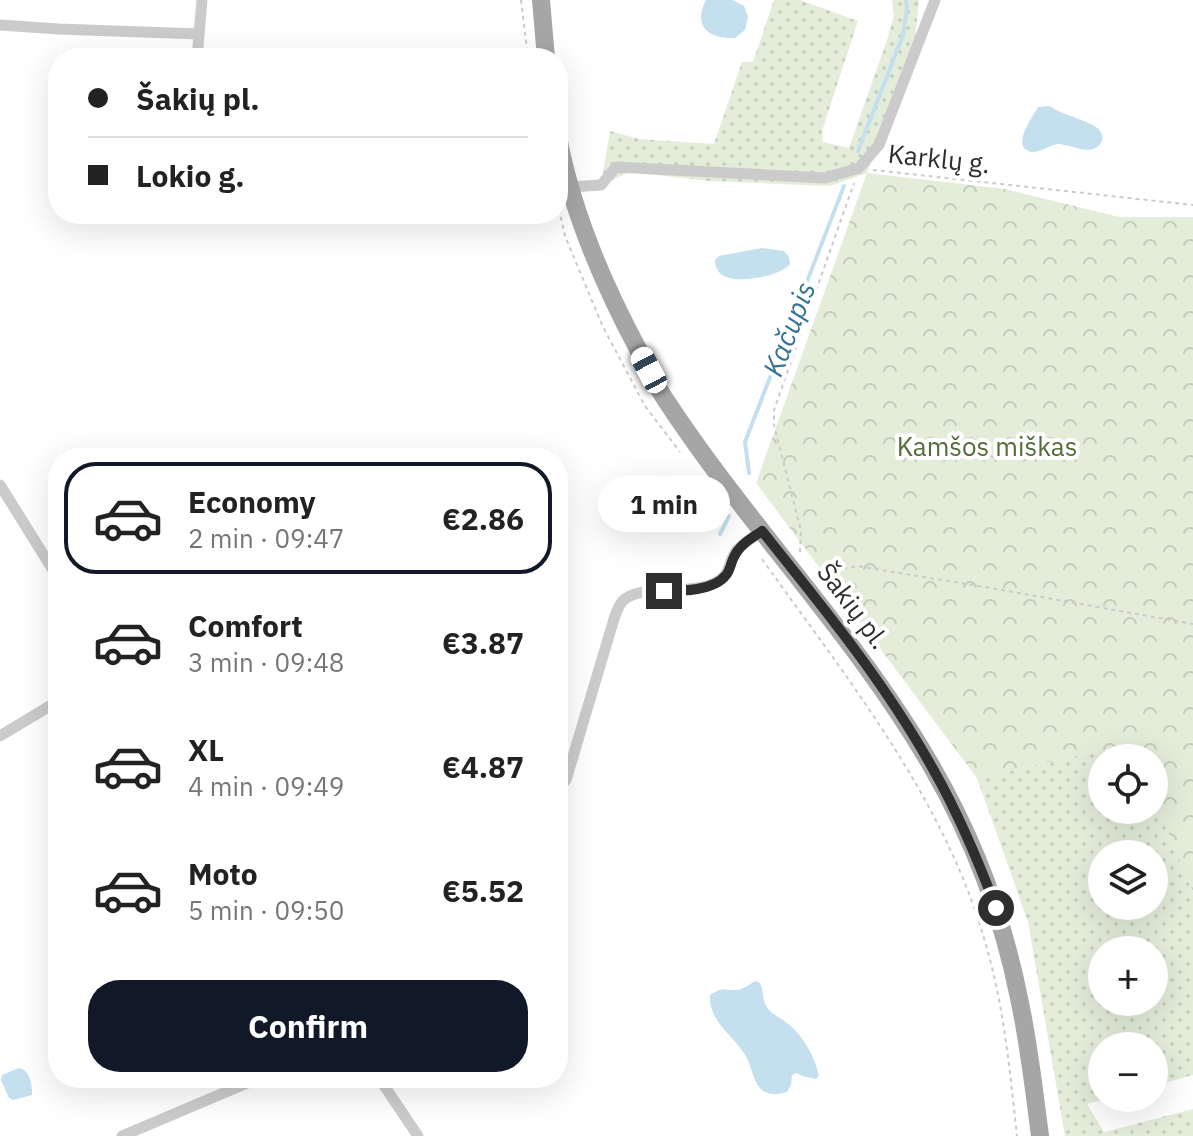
<!DOCTYPE html>
<html lang="en">
<head>
<meta charset="utf-8">
<style>
	:root { --surface:#fff; --page:#f2f2f2; --text:#222; --muted:#767676; --line:#e0e0e0; --accent:#111827 }
	body { margin:0; font-family:"IBM Plex Sans",sans-serif; background:var(--page); color:var(--text); height:100vh; display:flex; flex-direction:column; font-size:30px; white-space:nowrap }
	* { box-sizing:border-box; margin:0 }
	p { font-size:26px; color:var(--muted) }
	.icon { flex:none; width:44px; height:44px; fill:none; stroke:currentColor; stroke-width:2; stroke-linecap:round; stroke-linejoin:round }
	.map { position:relative; flex:1; overflow:hidden }
	.sheet { position:absolute; left:48px; top:448px; width:520px; height:640px; display:flex; flex-direction:column; background:var(--surface); border-radius:32px; box-shadow:0 8px 32px #0002 }
	.sheet>* { flex:none }
	.guide { position:absolute; left:48px; top:48px; width:520px; height:176px; border-radius:32px; box-shadow:0 8px 32px #0002; display:grid; align-content:center; height:176px; padding:0 40px; background:var(--surface) }
	.tools { position:absolute; left:1088px; top:744px; display:grid; gap:16px }
	.tools a { display:grid; place-items:center; width:80px; height:80px; border-radius:50%; background:var(--surface); box-shadow:0 8px 32px #0002; font-size:40px }
	.end { position:absolute; width:36px; height:36px; margin:-18px; border:10px solid #2e2e2e; background:#fff; box-shadow:0 0 0 4px #fff }
	.from { border-radius:50% }
	.bubble { position:absolute; height:56px; border-radius:28px; background:var(--surface); box-shadow:0 8px 32px #0002; font-size:26px; font-weight:700; line-height:56px; text-align:center }
	.car { position:absolute; width:24px; height:48px; margin:-24px -12px; border-radius:10px; box-shadow:0 0 6px 2px #0007; background:linear-gradient(#fff 24%,#345 0 40%,#fff 0 76%,#345 0 86%,#fff 0) }
	.guide b { display:flex; align-items:center; gap:28px; height:76px; font-size:30px }
	.guide b+b { border-top:2px solid var(--line) }
	.guide i { width:20px; height:20px; background:var(--text) }
	ul { padding:14px 0 0; list-style:none }
	li { display:flex; align-items:center; gap:24px; height:112px; margin:0 16px 12px; padding:0 24px; border:4px solid transparent; border-radius:32px }
	li div { flex:1 }
	li b { display:block; font-size:30px }
	li em { font-style:normal; font-weight:700 }
	li.selected { border-color:var(--accent) }
	li>.icon { width:72px; height:72px; stroke-width:1.5 }
	.cta { display:flex; gap:16px; margin-top:auto; padding:16px 40px }
	.cta a { flex:1; height:92px; border-radius:32px; background:var(--accent); color:#fff; font-size:32px; font-weight:700; line-height:92px; text-align:center }
	.map>svg:first-child { display:block }
	.grass { fill:url(#grass-dots); fill-rule:evenodd }
	.forest { fill:url(#forest-crowns) }
	.water { fill:#c4dfee }
	.lines { fill:none; stroke-linecap:round; stroke-linejoin:round }
	.stream { stroke:#c4dfee; stroke-width:4 }
	.path { stroke:#cbcbcb; stroke-width:2; stroke-dasharray:4 4; stroke-linecap:butt }
	.street { stroke:#cbcbcb; stroke-width:11 }
	.primary { stroke:#a6a6a6; stroke-width:18 }
	.route { stroke:#2e2e2e; stroke-width:10 }
	.labels { text-anchor:middle; stroke-width:8; stroke-linejoin:round; paint-order:stroke }
	.street-label { font-size:26px; fill:#2e2e2e; stroke:#fff }
	.park-label { font-size:26px; fill:#526d37; stroke:#fff }
	.water-label { font-size:28px; font-style:italic; fill:#357397; stroke:#fff }
</style>
</head>
<body>
<div class="map">
<svg width="1193" height="1136" viewBox="0 0 1193 1136">
	<defs>
		<pattern id="grass-dots" width="8" height="8" patternUnits="userSpaceOnUse" patternTransform="scale(2)"><rect width="8" height="8" fill="#e4edda"/><path d="M2 2h.1M6 6h.1" fill="none" stroke="#c4ccbb" stroke-width="1.8" stroke-linecap="round"/></pattern>
		<pattern id="forest-crowns" width="20" height="18" patternUnits="userSpaceOnUse" patternTransform="scale(2)"><rect width="20" height="18" fill="#e4edda"/><path d="M2 6a3 3 0 1 1 6 0M12 15a3 3 0 1 1 6 0" fill="none" stroke="#c4ccbb"/></pattern>
	</defs>
	<rect width="100%" height="100%" fill="#fff"/>
	<g class="grass">
		<polygon points="774,0 800,0 858,21 822,131 823,142 849,148 887,40 894,15 892,0 919,0 915,40 867,173 830,186 709,181 630,172 601,185 610,131 639,139 714,144 742,62 753,62"/>
		<path d="M1103 750 1126 754 1130 758H1102V810H1154V798L1193 892V1075L1154 1086V1046H1102V1098H1108L1087 1104 1104 1132 1193 1109V1136H1065L1028 922 977 778ZM1102 854H1154V906H1102ZM1102 950H1154V1002H1102Z"/>
	</g>
	<polygon class="forest" points="867,173 1005,189 1119,217 1193,217 1193,892 1154,798 1154,758 1130,758 1126,754 1103,750 977,778 756,483"/>
	<g class="water">
		<path d="M706 0H733L744 6 748 17 745 30 735 38C709 39 692 27 706 0Z"/>
		<path d="M1050 106C1061 115 1095 122 1100 131 1103 135 1103 139 1101 143 1092 157 1072 145 1059 144 1049 144 1033 159 1024 148 1017 138 1033 116 1038 107Z"/>
		<path d="M762 248 784 251 789 257 790 264C781 276 744 282 729 278 720 276 715 269 715 260L719 256Z"/>
		<path d="M755 981 760 983C764 991 762 1000 767 1007 772 1015 780 1017 787 1023 803 1035 815 1057 819 1076L816 1079 802 1076 797 1073 792 1075 791 1085 787 1092C777 1095 766 1096 759 1087 753 1079 751 1066 747 1058 735 1036 708 1022 710 995 724 986 723 991 736 990 742 990 750 984 755 981Z"/>
		<path d="M19 1068C30 1070 32 1084 32 1095L13 1100 9 1098 1 1080 2 1075Z"/>
	</g>
	<g class="lines">
		<g class="stream">
			<polyline points="858,151 903,35 907,8 906,0"/>
			<polyline points="749,473 745,442 844,186"/>
			<polyline points="720,534 729,516"/>
		</g>
		<g class="path">
			<polyline points="521,0 528,58"/>
			<polyline points="873,170 1193,205"/>
			<polyline points="559,209 565,236 603,327 645,406 680,452"/>
			<polyline points="800,552 801,531 774,425 774,410 854,183"/>
			<path d="M762 559C848 680 945 799 986 945 1004 1007 1010 1072 1017 1136"/>
			<polyline points="821,577 827,573 857,566 985,587 1193,624"/>
		</g>
		<g class="street">
			<polyline points="0,25 58,29 199,34"/>
			<polyline points="197,58 202,0"/>
			<polyline points="569,187 601,185 616,167 825,178 859,168 879,145 935,0"/>
			<polyline points="0,485 58,578"/>
			<polyline points="0,736 58,701"/>
			<path d="M558 788 566 780 614 619C616 614 618 606 622 602 635 584 689 595 712 584 733 575 726 564 737 550 744 542 754 537 762 531"/>
			<polyline points="379,1078 418,1136"/>
			<polyline points="122,1136 259,1078"/>
		</g>
		<g class="primary">
			<polyline points="541,0 546,58"/>
			<path d="M558 137C572 212 603 284 639 351 647 367 655 384 665 399 748 526 856 635 932 767 973 838 1003 918 1019 998 1029 1044 1034 1090 1040 1136"/>
		</g>
	</g>
	<g class="lines">
		<path class="route" d="M664 591C682 591 714 591 726 575 730 571 731 562 734 557 739 545 752 538 762 531 823 607 886 684 933 769 958 813 978 860 996 908"/>
	</g>
	<g class="labels">
		<g class="street-label">
			<text transform="translate(939 159) rotate(6)" y="9">Karklų g.</text>
			<text transform="translate(853 606) rotate(53)" y="9">Šakių pl.</text>
		</g>
		<g class="park-label">
			<text x="987" y="456">Kamšos miškas</text>
		</g>
		<g class="water-label">
			<text transform="translate(789 329) rotate(-69)" y="10">Kačupis</text>
		</g>
	</g>
</svg>
<div class="tools">
<a><svg class="icon" aria-label="locate" viewBox="0 0 24 24"><circle cx="12" cy="12" r="6"/><path d="M12 2v4M12 18v4M2 12h4M18 12h4"/></svg></a>
<a><svg class="icon" aria-label="layers" viewBox="0 0 24 24"><path d="M12 4l9 5-9 5-9-5zM3 14l9 5 9-5"/></svg></a>
<a>+</a>
<a>−</a>
</div>
<i class="end from" style="left:996px;top:908px"></i>
<i class="end" style="left:664px;top:591px"></i>
<div class="bubble" style="left:598px;top:476px;width:132px">1 min</div>
<i class="car" style="left:649px;top:370px;rotate:332deg"></i>
<div class="guide">
<b><i class="from"></i>Šakių pl.</b>
<b><i></i>Lokio g.</b>
</div>
<section class="sheet">
<ul>
<li class="selected"><svg class="icon" aria-label="car" viewBox="0 0 24 24"><path d="M5 17H2v-5l4-1 3-4h7l3 4 3 1v5h-3M9 17h6M6 11h13"/><circle cx="7" cy="17" r="2"/><circle cx="17" cy="17" r="2"/></svg><div><b>Economy</b><p>2 min · 09:47</p></div><em>€2.86</em></li>
<li><svg class="icon" aria-label="car" viewBox="0 0 24 24"><path d="M5 17H2v-5l4-1 3-4h7l3 4 3 1v5h-3M9 17h6M6 11h13"/><circle cx="7" cy="17" r="2"/><circle cx="17" cy="17" r="2"/></svg><div><b>Comfort</b><p>3 min · 09:48</p></div><em>€3.87</em></li>
<li><svg class="icon" aria-label="car" viewBox="0 0 24 24"><path d="M5 17H2v-5l4-1 3-4h7l3 4 3 1v5h-3M9 17h6M6 11h13"/><circle cx="7" cy="17" r="2"/><circle cx="17" cy="17" r="2"/></svg><div><b>XL</b><p>4 min · 09:49</p></div><em>€4.87</em></li>
<li><svg class="icon" aria-label="car" viewBox="0 0 24 24"><path d="M5 17H2v-5l4-1 3-4h7l3 4 3 1v5h-3M9 17h6M6 11h13"/><circle cx="7" cy="17" r="2"/><circle cx="17" cy="17" r="2"/></svg><div><b>Moto</b><p>5 min · 09:50</p></div><em>€5.52</em></li>
</ul>
<div class="cta"><a>Confirm</a></div>
</section>
</div>
</body>
</html>
